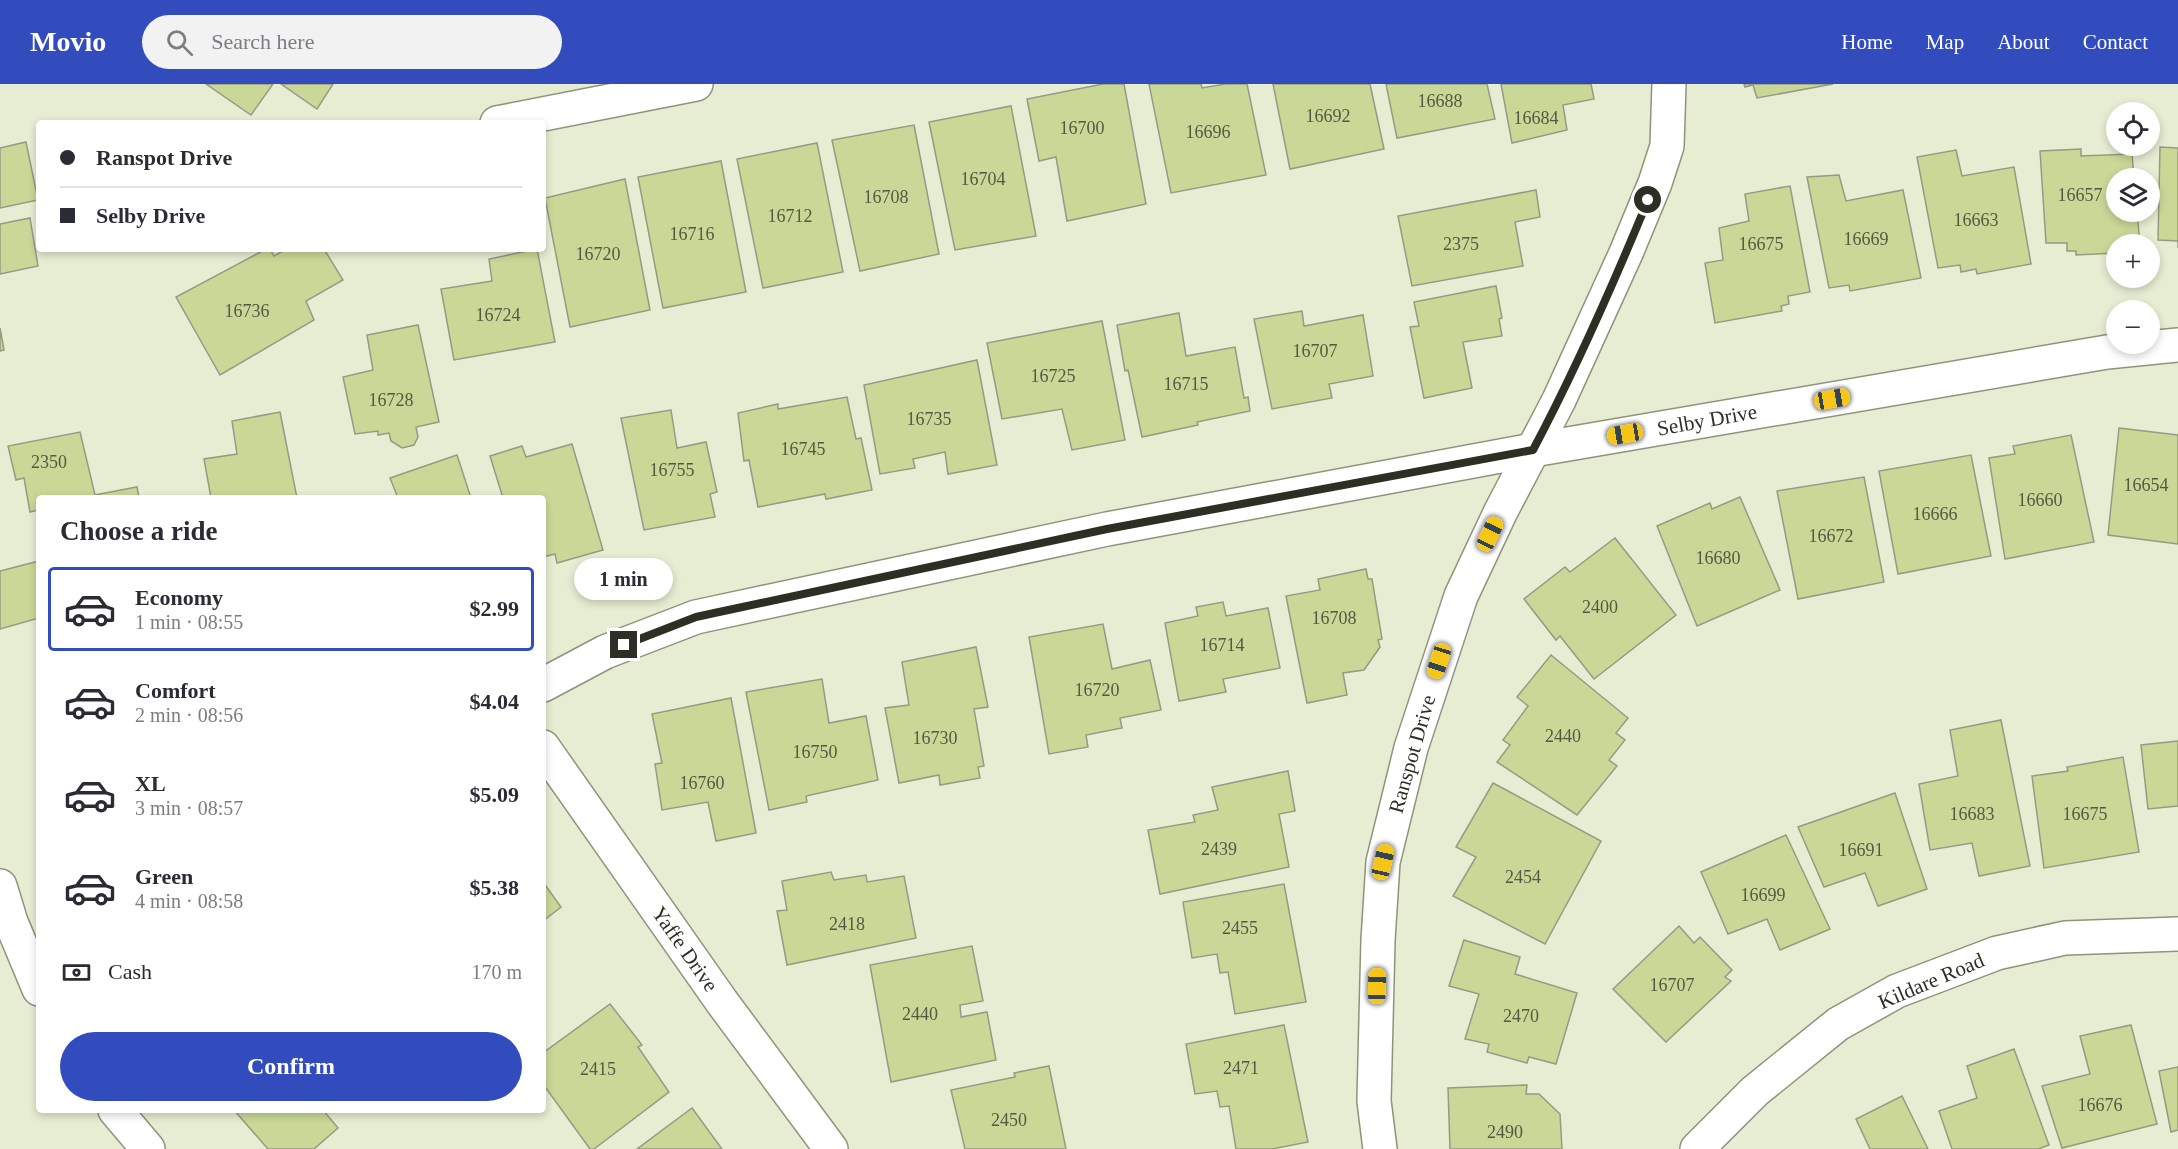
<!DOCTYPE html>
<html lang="en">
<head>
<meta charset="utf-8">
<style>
	:root { --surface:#fff; --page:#f2f2f3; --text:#2b2b33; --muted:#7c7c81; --line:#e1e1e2; --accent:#324cbd }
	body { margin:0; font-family:Georgia,serif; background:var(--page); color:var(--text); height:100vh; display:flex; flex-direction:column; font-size:22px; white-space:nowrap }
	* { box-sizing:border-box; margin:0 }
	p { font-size:20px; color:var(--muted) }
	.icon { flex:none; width:33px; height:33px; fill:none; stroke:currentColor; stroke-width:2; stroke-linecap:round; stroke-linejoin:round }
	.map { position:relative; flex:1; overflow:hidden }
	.side { position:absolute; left:36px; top:411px; width:510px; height:618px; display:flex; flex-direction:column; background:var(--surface); border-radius:6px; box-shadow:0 3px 9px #0003 }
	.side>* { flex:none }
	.guide { position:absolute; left:36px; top:36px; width:510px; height:132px; border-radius:6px; box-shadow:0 3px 9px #0003; display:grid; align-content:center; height:132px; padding:0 24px; background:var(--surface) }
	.fabs { position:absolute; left:2106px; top:18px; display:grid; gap:12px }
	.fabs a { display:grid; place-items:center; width:54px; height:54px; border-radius:50%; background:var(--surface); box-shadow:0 3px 9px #0003; font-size:30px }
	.end { position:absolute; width:27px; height:27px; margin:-14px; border:8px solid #2d2f25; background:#fff; box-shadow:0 0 0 3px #fff }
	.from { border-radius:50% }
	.bubble { position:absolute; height:42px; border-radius:21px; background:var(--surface); box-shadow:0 3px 9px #0003; font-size:20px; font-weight:700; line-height:42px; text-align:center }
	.car { position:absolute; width:18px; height:36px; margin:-18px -9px; border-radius:8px; box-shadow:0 0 4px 2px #0007; background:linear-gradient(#f5c518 24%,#345 0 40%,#f5c518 0 76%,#345 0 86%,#f5c518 0) }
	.guide b { display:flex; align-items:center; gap:21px; height:57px; font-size:22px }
	.guide b+b { border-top:2px solid var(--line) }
	.guide i { width:15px; height:15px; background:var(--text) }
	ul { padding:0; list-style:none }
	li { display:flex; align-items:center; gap:18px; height:84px; margin:0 12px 9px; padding:0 12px; border:3px solid transparent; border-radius:6px }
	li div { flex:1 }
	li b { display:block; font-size:22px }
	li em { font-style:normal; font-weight:700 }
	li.on { border-color:var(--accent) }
	li>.icon { width:54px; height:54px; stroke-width:1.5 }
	h2 { padding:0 24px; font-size:27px; line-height:72px }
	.pay { display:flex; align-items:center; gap:15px; height:66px; padding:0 24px; font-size:22px }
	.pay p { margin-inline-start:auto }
	.button { display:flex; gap:12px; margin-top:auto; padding:12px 24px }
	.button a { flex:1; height:69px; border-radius:36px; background:var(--accent); color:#fff; font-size:24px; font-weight:700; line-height:69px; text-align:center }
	header { display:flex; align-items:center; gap:36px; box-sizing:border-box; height:84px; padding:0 30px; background:var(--accent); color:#fff }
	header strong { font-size:28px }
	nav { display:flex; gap:33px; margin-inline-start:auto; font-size:21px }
	.search { width:420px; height:54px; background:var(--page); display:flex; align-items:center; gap:15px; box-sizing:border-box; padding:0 21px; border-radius:33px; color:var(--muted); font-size:22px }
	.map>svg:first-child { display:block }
	.building { fill:#c9d897; stroke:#959b82; stroke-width:1.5 }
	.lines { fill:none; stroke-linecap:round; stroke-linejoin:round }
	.minor-casing { stroke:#8e947b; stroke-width:36 }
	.minor { stroke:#fff; stroke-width:33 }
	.route { stroke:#2d2f25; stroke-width:8 }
	.labels { text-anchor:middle; stroke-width:4.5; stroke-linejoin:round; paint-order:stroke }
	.number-label { font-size:18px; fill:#545942 }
	.street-label { font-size:21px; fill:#2d2f25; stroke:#fff }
</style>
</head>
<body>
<header>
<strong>Movio</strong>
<div class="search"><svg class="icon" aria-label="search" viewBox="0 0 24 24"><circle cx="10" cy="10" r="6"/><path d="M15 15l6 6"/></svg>Search here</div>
<nav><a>Home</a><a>Map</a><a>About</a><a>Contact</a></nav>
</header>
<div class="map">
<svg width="2178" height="1065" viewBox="0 0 2178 1065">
	<rect width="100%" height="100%" fill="#e6edd2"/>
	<g class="building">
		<polygon points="206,0 273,0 251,31"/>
		<polygon points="281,0 333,0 317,25"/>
		<polygon points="1103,0 1124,0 1146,120 1067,137 1056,73 1039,77 1027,15"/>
		<polygon points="1149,0 1201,0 1202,4 1225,0 1247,0 1266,91 1171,109"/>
		<polygon points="1273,0 1370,0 1384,65 1290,85"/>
		<polygon points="1386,0 1487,0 1495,35 1397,54"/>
		<polygon points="1501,0 1591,0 1594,15 1563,21 1567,46 1512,59"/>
		<polygon points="1744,0 1833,0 1757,14 1753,1 1745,3"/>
		<polygon points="1011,22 1036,152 955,166 929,38"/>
		<polygon points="914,41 939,170 860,187 832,56"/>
		<polygon points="26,58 38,116 0,124 0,64"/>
		<polygon points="817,59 843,188 763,204 737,75"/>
		<polygon points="2160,63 2178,64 2178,164 2178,157 2158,156"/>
		<polygon points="2081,65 2081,72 2132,70 2134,94 2116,94 2116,128 2137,128 2140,160 2116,160 2116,169 2076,171 2076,167 2067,167 2067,159 2046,159 2040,67"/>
		<polygon points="1956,66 1962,92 2014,83 2031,180 1977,190 1976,185 1961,188 1960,181 1938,184 1917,73"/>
		<polygon points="721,77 746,208 663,224 638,93"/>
		<polygon points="1839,91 1846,117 1903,106 1921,194 1850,207 1849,201 1829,204 1807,93"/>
		<polygon points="625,95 650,226 570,243 545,114"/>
		<polygon points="1790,102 1810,208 1788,212 1789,220 1781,222 1782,227 1715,239 1705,179 1723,176 1719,144 1749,137 1745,110"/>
		<polygon points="1536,106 1540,133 1515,138 1523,182 1412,202 1398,132"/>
		<polygon points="30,134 38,182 0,190 0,140"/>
		<polygon points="266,165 270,165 274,172 286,165 324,165 343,196 306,217 314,236 220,291 176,213"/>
		<polygon points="537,165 555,258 454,276 441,205 492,197 489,175"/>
		<polygon points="1496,202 1502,234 1499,235 1502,252 1463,258 1472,304 1424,314 1410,243 1419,242 1414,218"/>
		<polygon points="1302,227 1304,242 1363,231 1373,292 1329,300 1332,314 1272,325 1254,235"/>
		<polygon points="1179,229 1186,272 1235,263 1244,314 1248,313 1250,327 1197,338 1198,341 1142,353 1128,286 1125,287 1117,241"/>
		<polygon points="1102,237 1125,356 1072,366 1062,325 1002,335 987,259"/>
		<polygon points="418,241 439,338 416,343 418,353 414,361 402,364 391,357 389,349 378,351 378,347 355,350 343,293 373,286 367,251"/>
		<polygon points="0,244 4,266 0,267"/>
		<polygon points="977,276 997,381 948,390 945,368 913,375 915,384 880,390 864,301"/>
		<polygon points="847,313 856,355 861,354 872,406 826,415 825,410 758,423 749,376 744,377 738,329 778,320 778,325"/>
		<polygon points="671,326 677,364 706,358 717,408 710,410 715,433 644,446 621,334"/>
		<polygon points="280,328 297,414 211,414 204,375 237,370 232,337"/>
		<polygon points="2119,344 2178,351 2178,460 2108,451"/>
		<polygon points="80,348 95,411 137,403 139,414 39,414 39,426 30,428 24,394 16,396 8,362"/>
		<polygon points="2071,351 2094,458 2005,475 1989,374 2015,370 2013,362"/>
		<polygon points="572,360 603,466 557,479 555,470 543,473 543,414 503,414 490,372 522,362 526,373"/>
		<polygon points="457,371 471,414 398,414 390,394"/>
		<polygon points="1971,371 1991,472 1898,490 1879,387"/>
		<polygon points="1864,393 1884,498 1798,515 1777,407"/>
		<polygon points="1740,413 1780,506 1697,542 1657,442 1710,419 1712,425"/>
		<polygon points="1615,454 1676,531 1594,595 1560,552 1556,556 1524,515 1565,483 1570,488"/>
		<polygon points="39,477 39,534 0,545 0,487"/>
		<polygon points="1366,485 1368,495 1372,495 1382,555 1378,556 1380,563 1364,586 1343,589 1347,611 1307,619 1286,512 1320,506 1318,495"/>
		<polygon points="1223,518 1226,532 1268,524 1280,584 1223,595 1226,608 1179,617 1165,539 1198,532 1196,523"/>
		<polygon points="1103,540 1112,585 1150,576 1161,626 1120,634 1122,644 1086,651 1088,663 1049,670 1029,553"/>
		<polygon points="976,563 988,623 974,625 984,682 978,683 980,694 940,701 939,691 899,699 885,624 909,621 902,578"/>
		<polygon points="1551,571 1628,634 1616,649 1625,656 1609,676 1617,682 1577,731 1497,678 1510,661 1503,656 1528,622 1517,613"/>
		<polygon points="822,595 829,639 866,632 878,696 806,712 807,718 769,726 746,608"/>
		<polygon points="731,614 756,749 716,757 708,718 662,726 655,680 662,679 652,630"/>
		<polygon points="2001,636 2030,782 1979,792 1972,759 1930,766 1919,700 1958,692 1950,646"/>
		<polygon points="2178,657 2178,722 2148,725 2141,661"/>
		<polygon points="2123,673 2139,768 2044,784 2032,692 2068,687 2067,683"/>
		<polygon points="1288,687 1295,727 1279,730 1289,783 1160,810 1148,746 1195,738 1193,731 1218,726 1212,703"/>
		<polygon points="1493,699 1601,757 1545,860 1453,812 1476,773 1456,763"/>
		<polygon points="1895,709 1927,805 1878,822 1865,789 1824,803 1798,743"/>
		<polygon points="1786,751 1830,845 1780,866 1767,835 1728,850 1701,788"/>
		<polygon points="831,788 834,796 866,791 867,798 904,792 916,854 787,881 777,827 787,826 782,797"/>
		<polygon points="543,798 561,823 543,837"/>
		<polygon points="1284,800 1306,918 1235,930 1228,888 1220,889 1217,870 1192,874 1183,818"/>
		<polygon points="1679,842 1694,859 1700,853 1732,886 1725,893 1731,897 1666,958 1613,905"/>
		<polygon points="1464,856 1520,873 1515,890 1577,909 1556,980 1529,973 1527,979 1487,968 1489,960 1465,955 1479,910 1449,902"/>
		<polygon points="972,862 983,917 960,921 961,933 987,928 996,976 891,998 870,881"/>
		<polygon points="610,920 642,961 638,963 669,1008 594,1065 590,1065 543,1000 543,969"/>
		<polygon points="1284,941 1308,1058 1272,1065 1236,1065 1229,1022 1220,1023 1217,1007 1195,1010 1186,960"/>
		<polygon points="2131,941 2157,1040 2062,1064 2042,1002 2090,990 2080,952"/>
		<polygon points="2014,965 2049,1061 2038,1065 1952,1065 1939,1027 1977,1014 1967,982"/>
		<polygon points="1049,982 1066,1065 965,1065 951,1006 1015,993 1014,989"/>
		<polygon points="2178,983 2178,1046 2171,1048 2159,987"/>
		<polygon points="1527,1001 1526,1010 1539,1010 1560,1030 1562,1065 1450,1065 1448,1004"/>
		<polygon points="1902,1012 1928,1065 1870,1065 1856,1035"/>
		<polygon points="692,1024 722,1065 637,1065"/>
		<polygon points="234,1026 323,1026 338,1044 314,1065 268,1065"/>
	</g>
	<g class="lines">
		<g class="minor-casing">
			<g id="minor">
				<polyline points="497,39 696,0"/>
				<polyline points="543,601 605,568 696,533 1107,445 1533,366 2107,268 2178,261"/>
				<polyline points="543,663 722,918 831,1065"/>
				<polyline points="0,802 11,838 39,905"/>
				<polyline points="115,1026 148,1065"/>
				<polyline points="1380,1065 1374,1017 1378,856 1383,778 1411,664 1461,512 1500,429 1559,316 1626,169 1655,99 1667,62 1669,0"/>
				<polyline points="1697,1065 1755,1007 1838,940 1897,907 1997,869 2065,854 2178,850"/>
			</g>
		</g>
		<use href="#minor" class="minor"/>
	</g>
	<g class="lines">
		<path class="route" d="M624 561 696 533 719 528 1107 445 1533 366C1576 285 1613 201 1648 116"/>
	</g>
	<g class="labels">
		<g class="number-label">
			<text x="1440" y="23">16688</text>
			<text x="1328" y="38">16692</text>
			<text x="1536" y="40">16684</text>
			<text x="1082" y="50">16700</text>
			<text x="1208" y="54">16696</text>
			<text x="983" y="101">16704</text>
			<text x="2080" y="117">16657</text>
			<text x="886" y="119">16708</text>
			<text x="790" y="138">16712</text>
			<text x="1976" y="142">16663</text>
			<text x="692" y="156">16716</text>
			<text x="1866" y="161">16669</text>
			<text x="1461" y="166">2375</text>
			<text x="1761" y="166">16675</text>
			<text x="598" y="176">16720</text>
			<text x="247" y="233">16736</text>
			<text x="498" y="237">16724</text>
			<text x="1315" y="273">16707</text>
			<text x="1053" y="298">16725</text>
			<text x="1186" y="306">16715</text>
			<text x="391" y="322">16728</text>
			<text x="929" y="341">16735</text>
			<text x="803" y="371">16745</text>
			<text x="49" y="384">2350</text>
			<text x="672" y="392">16755</text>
			<text x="2146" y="407">16654</text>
			<text x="2040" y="422">16660</text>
			<text x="1935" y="436">16666</text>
			<text x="1831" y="458">16672</text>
			<text x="1718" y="480">16680</text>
			<text x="1600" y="529">2400</text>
			<text x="1334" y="540">16708</text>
			<text x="1222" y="567">16714</text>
			<text x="1097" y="612">16720</text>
			<text x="1563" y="658">2440</text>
			<text x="935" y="660">16730</text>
			<text x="815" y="674">16750</text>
			<text x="702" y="705">16760</text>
			<text x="1972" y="736">16683</text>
			<text x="2085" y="736">16675</text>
			<text x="1219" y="771">2439</text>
			<text x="1861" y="772">16691</text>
			<text x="1523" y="799">2454</text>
			<text x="1763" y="817">16699</text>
			<text x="847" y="846">2418</text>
			<text x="1240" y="850">2455</text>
			<text x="1672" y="907">16707</text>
			<text x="920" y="936">2440</text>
			<text x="1521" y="938">2470</text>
			<text x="1241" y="990">2471</text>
			<text x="598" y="991">2415</text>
			<text x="2100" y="1027">16676</text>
			<text x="1009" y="1042">2450</text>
			<text x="1505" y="1054">2490</text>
		</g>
		<g class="street-label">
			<text transform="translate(1707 336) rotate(-10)" y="7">Selby Drive</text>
			<text transform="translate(1412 670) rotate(-74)" y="7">Ranspot Drive</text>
			<text transform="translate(685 865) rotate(55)" y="7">Yaffe Drive</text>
			<text transform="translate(1931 897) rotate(-23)" y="7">Kildare Road</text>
		</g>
	</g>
</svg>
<div class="fabs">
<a><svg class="icon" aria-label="locate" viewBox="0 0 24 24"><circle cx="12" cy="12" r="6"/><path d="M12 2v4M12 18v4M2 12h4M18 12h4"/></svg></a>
<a><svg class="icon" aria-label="layers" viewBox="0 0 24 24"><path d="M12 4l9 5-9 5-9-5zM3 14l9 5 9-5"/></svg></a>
<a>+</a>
<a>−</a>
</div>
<i class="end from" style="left:1648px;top:116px"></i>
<i class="end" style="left:624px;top:561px"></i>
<div class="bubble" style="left:574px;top:474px;width:99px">1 min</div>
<i class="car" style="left:1832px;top:315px;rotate:80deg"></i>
<i class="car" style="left:1625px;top:350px;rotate:260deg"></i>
<i class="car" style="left:1490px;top:450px;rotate:25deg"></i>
<i class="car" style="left:1439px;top:577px;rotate:198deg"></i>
<i class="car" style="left:1383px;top:778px;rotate:13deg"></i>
<i class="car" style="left:1377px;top:902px;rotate:1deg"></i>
<div class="guide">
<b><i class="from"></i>Ranspot Drive</b>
<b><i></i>Selby Drive</b>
</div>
<section class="side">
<h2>Choose a ride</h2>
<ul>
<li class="on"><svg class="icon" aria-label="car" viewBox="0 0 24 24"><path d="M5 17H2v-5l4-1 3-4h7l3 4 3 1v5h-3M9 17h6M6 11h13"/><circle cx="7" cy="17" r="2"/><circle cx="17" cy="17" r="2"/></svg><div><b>Economy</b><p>1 min · 08:55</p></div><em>$2.99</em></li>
<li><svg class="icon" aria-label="car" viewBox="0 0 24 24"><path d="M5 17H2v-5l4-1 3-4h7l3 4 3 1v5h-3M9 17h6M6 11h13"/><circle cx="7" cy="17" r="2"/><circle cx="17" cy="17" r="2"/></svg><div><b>Comfort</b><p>2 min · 08:56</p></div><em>$4.04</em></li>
<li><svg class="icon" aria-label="car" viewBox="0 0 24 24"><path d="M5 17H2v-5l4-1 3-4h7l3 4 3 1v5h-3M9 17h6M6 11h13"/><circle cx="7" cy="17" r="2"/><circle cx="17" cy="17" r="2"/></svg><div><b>XL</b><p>3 min · 08:57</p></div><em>$5.09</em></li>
<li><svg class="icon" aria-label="car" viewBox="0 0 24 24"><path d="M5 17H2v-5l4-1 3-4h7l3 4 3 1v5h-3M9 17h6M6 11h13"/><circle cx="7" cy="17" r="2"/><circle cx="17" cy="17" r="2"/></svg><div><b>Green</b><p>4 min · 08:58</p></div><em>$5.38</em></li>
</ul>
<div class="pay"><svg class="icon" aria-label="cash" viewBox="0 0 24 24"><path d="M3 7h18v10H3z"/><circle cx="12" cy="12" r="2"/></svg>Cash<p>170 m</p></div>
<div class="button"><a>Confirm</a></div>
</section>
</div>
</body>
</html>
